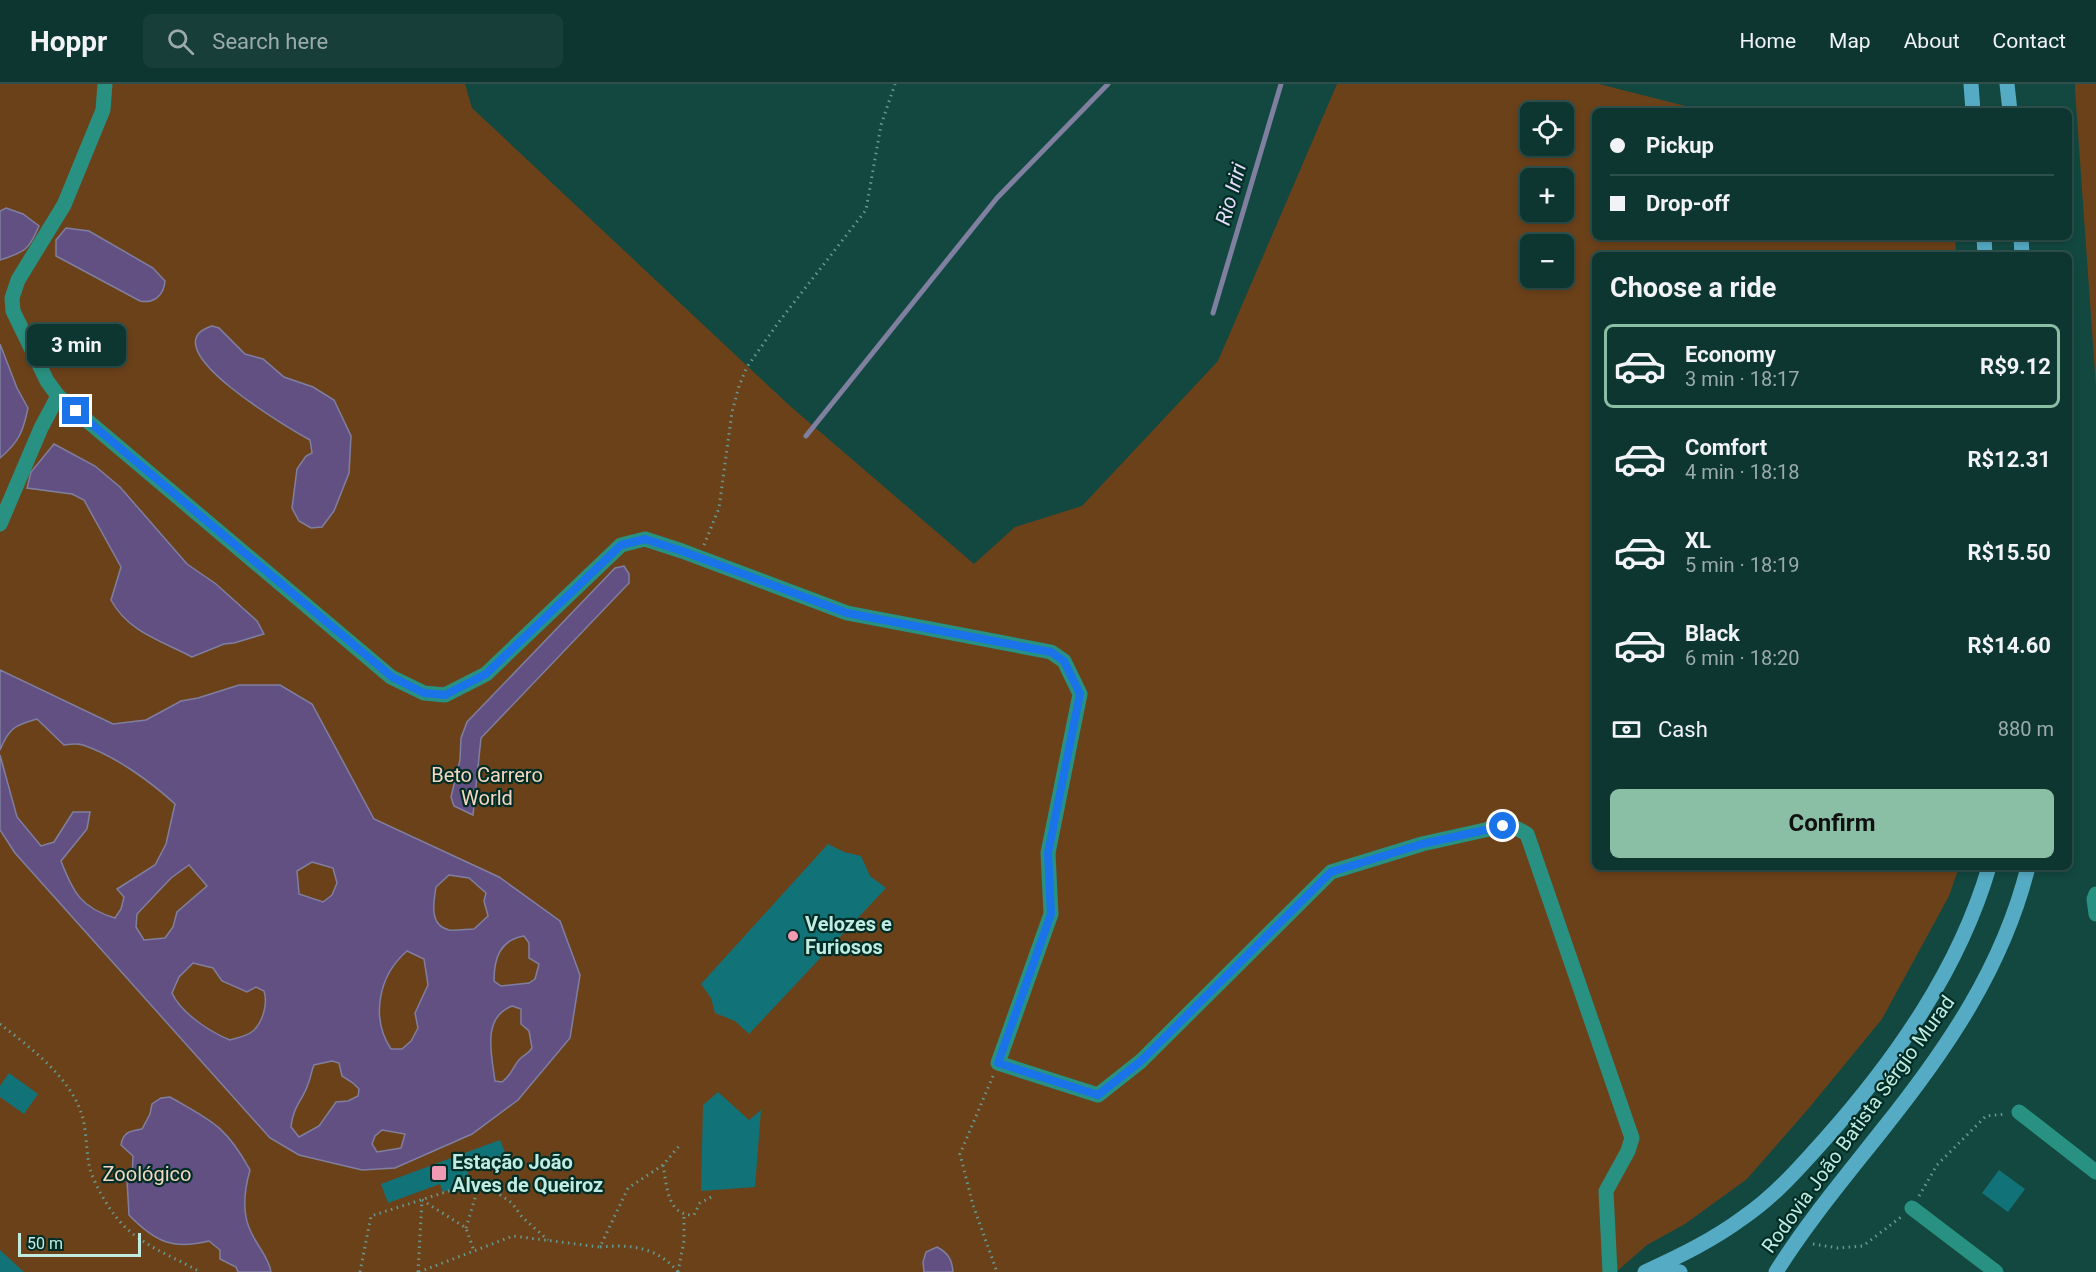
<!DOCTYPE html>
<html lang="en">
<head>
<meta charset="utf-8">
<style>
	:root { --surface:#0e3630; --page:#173e38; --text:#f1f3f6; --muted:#9babab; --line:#2e504c; --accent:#8abfa5 }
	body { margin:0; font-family:Roboto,sans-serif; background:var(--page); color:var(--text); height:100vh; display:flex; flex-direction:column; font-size:22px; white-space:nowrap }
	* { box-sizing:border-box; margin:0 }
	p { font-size:20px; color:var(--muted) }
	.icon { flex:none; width:33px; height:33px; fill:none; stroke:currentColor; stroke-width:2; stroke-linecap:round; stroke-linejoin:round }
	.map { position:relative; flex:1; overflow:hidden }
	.sheet { position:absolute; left:1592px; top:168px; width:480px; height:618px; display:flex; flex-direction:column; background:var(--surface); border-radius:9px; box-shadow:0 3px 9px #0003,0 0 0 2px var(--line) }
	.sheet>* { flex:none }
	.guide { position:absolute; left:1592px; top:24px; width:480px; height:132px; border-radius:9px; box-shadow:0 3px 9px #0003,0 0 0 2px var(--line); display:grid; align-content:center; height:132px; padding:0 18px; background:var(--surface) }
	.buttons { position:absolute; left:1520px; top:18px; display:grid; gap:12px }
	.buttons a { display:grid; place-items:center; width:54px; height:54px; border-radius:9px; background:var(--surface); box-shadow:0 3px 9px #0003,0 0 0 2px var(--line); font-size:30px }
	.scale { position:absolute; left:18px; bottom:15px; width:123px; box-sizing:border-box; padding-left:6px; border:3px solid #c0ece2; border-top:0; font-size:16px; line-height:21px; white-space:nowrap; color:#c0ece2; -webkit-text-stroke:4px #002d26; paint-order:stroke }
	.end { position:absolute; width:27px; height:27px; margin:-14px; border:8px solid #1a73e8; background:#fff; box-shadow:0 0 0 3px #fff }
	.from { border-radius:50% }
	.bubble { position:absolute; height:42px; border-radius:9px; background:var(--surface); box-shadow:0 3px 9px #0003,0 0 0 2px var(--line); font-size:20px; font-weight:700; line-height:42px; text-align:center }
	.guide b { display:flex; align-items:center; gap:21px; height:57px; font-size:22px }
	.guide b+b { border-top:2px solid var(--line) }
	.guide i { width:15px; height:15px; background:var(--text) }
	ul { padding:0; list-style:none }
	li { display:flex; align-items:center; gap:18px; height:84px; margin:0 12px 9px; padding:0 6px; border:3px solid transparent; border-radius:9px }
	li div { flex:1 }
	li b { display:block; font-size:22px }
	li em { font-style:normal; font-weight:700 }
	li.selected { border-color:var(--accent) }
	li>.icon { width:54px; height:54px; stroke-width:1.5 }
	h2 { padding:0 18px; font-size:27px; line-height:72px }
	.pay { display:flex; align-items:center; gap:15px; height:66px; padding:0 18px; font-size:22px }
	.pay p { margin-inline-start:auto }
	.action { display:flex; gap:12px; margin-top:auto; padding:12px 18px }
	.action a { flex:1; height:69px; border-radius:9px; background:var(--accent); color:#111; font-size:24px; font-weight:700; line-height:69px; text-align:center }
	header { display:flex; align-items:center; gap:36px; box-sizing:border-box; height:84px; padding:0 30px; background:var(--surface); border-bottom:2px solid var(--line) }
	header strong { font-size:28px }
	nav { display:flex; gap:33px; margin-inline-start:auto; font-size:21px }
	.search { width:420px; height:54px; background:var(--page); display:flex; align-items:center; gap:15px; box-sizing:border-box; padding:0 21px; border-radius:9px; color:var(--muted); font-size:22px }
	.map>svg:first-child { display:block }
	.green { fill:#6b411a; fill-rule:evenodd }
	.water { fill:#635083; stroke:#7f7fa0; stroke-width:1.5; fill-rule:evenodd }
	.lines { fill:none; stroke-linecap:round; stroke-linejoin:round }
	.stream { stroke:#7f7fa0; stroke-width:5 }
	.building { fill:#117378 }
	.path { stroke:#679990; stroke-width:3; stroke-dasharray:1.5 4.5; stroke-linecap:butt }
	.minor { stroke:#299181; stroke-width:15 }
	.major { stroke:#55abc4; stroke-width:15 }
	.route { stroke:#1a73e8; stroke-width:8 }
	.poi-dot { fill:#f19ab4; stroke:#002d26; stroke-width:2 }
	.labels { text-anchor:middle; stroke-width:4.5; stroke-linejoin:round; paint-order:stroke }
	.park-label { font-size:20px; fill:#f4d7c0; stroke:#002d26 }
	.poi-label { font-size:20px; font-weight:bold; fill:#c0ece2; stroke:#002d26; text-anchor:start }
	.street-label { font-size:20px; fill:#c0ece2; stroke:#002d26 }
	.water-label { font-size:21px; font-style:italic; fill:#e5dbfb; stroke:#002d26 }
</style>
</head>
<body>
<header>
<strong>Hoppr</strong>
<div class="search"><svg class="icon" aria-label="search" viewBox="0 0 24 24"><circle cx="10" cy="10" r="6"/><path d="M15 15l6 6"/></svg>Search here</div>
<nav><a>Home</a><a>Map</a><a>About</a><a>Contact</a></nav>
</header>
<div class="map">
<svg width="2096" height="1188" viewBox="0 0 2096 1188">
	<rect width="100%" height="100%" fill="#124840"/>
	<g class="green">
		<path d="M0 0H465L472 24 790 322 974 480 1015 443 1082 422 1218 277 1337 0H1599L1705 27H1594V153H1955L1956 171H1594V783H1959L1949 812 1882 935 1809 1024 1747 1095 1685 1140 1647 1161 1616 1188H0ZM1530 28H1563V62H1530ZM1530 94H1563V128H1530ZM1530 160H1563V194H1530Z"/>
		<polygon points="2075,0 2096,0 2096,303 2075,6"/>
	</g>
	<g class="water">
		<path d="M6 124 23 130 39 142C29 166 25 168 0 176V127Z"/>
		<path d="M66 144 89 147 153 184 165 197C164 211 154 220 140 217L56 172V156Z"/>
		<path d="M212 242 219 244 245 270 263 275 284 293 313 303 334 316 351 352 349 389 334 427 322 443 311 444 299 437 292 424 297 385 306 372 312 369 310 356C292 346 147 262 212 242Z"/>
		<path d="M0 260 17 304 28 324C23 348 19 358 0 374Z"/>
		<path d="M54 360 95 382 120 403 187 480 216 500 257 537 264 550 234 559 224 560 192 573C162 557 128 548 111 516L121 483 84 416 72 410 27 404 31 388Z"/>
		<polygon points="624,482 629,490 629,499 481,654 473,731 454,722 451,713 460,676 461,654 467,638 615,484"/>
		<path d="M0 586 113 640 146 636 181 617 198 614 239 601H280L312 620 374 735 499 793 560 837 580 891 570 954 518 1016 472 1050 395 1084 362 1086 299 1071 270 1054 15 769 0 746V671L17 733 41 762 54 758 73 728H90L87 745 61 777C73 808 81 824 115 834L121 825 124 813 117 805 155 781 166 760 175 720C150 697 115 672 83 661 77 659 70 660 64 661L37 635C15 641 9 644 0 666ZM312 778 333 784 337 799 332 811 323 818 299 810 297 787ZM189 781 207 802 177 828 173 843 165 854 144 856 136 843 137 830 171 794ZM449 791 469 794 486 809 484 817 488 832 474 845C467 845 456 847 449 846 428 841 434 817 436 803ZM524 852 529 859V874L539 880 535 895 529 899 501 902 494 897C494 874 500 856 524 852ZM407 867 424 875 428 901 415 929 418 944 411 957 402 965H391C370 933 379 891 407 867ZM193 879 213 884 222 897 247 908 256 903 264 907C268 919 263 938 253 947 247 952 237 954 230 956 210 948 181 929 172 909L179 893ZM512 922 521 925V940L529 947 532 964C529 969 526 970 521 974 513 981 513 990 502 998L495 997C492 972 481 934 512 922ZM332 977 339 979 342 992 353 999 359 1005 358 1012 348 1017 336 1018 319 1042 299 1053 291 1043C293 1022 303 1016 308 1000 311 993 311 988 314 981ZM382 1046 405 1050 401 1064 377 1068 372 1060 375 1052Z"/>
		<path d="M170 1013C212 1037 226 1042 250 1086 244 1107 241 1130 252 1150 258 1163 269 1174 271 1188H238L236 1183 220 1175V1166L209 1157C173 1166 155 1158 129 1131L127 1096 132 1092 133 1072 121 1061C123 1048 130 1047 142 1045L150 1030 152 1020 161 1014Z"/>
		<path d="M937 1163C948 1169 952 1175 953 1188H924L923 1178 926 1168Z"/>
	</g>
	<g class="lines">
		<g class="stream">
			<polyline points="1213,229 1281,0"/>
			<polyline points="806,352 997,114 1108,0"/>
		</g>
	</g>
	<g class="building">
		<polygon points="828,760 844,768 861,772 870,792 886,804 749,950 735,937 715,929 711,914 701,900"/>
		<polygon points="9,989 38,1010 24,1030 0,1013 0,1002"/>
		<polygon points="718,1008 749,1036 761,1026 755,1103 701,1107 703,1021"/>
		<polygon points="500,1056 506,1071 467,1086 469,1092 458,1097 460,1102 443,1108 440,1100 388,1119 381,1100"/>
		<polygon points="1999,1086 2025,1105 2008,1128 1982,1109"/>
		<polygon points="0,1166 24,1188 0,1188"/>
	</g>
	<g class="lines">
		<g class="path">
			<polyline points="704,461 719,424 732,328 739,302 747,283 778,239 866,126 881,41 895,0"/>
			<path d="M0 940C31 964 73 995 83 1035 87 1051 86 1069 90 1085 95 1101 106 1120 116 1133 138 1161 171 1171 200 1188"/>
			<polyline points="993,992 960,1070 973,1121 997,1188"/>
			<path d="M663 1081C667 1102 667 1132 694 1131L700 1119 715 1111"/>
			<polyline points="480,1097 512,1119 522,1133 548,1156"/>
			<polyline points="1919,1112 1937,1081 1986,1032 2006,1030"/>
			<polyline points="422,1116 466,1144 474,1167"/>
			<polyline points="466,1144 480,1097"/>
			<polyline points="1813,1160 1838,1164 1863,1162 1901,1133"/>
			<path d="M600 1163C631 1160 657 1163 678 1188"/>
			<polyline points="360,1188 371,1132 480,1097"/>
			<polyline points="418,1188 422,1116"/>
			<polyline points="419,1188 513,1152 600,1163 628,1104 663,1081 679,1062"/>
			<polyline points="678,1188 684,1157 684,1132"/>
		</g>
		<g class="minor">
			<polyline points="58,312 391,593 424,609 445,611 486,590 621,461 645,455 682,467 847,529 1051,568 1064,577 1080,610 1048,769 1051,830 998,979 1098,1011 1141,977 1331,788 1422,760 1503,742 1514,743 1527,750 1632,1054 1628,1067 1606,1107 1610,1188"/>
			<polyline points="0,440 41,344 58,312 47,297 13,227 12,214 18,196 64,121 103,26 105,0"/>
			<polyline points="2096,810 2094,815 2096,830"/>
			<polyline points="2019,1028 2096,1088"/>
			<polyline points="1912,1124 1996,1188"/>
		</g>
		<g class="major">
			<polyline points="1971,0 1973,27"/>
			<polyline points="2007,0 2010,27"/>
			<polyline points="1984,153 1985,171"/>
			<polyline points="2021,153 2022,171"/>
			<path d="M1645 1188C1680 1172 1713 1156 1744 1133 1775 1112 1801 1082 1826 1054 1896 975 1959 885 1989 783"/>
			<polyline points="1653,1188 1665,1186 1680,1188"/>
			<path d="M1776 1188C1808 1137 1846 1092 1883 1045 1947 965 2003 883 2028 783"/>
		</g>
	</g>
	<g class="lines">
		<polyline class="route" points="76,327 392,593 424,609 445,611 486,590 621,461 645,455 682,467 847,529 1051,568 1064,577 1080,610 1048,769 1051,830 998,979 1098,1011 1141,977 1331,788 1422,760 1503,742"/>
	</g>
	<g class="poi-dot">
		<circle cx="793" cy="852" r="6"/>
		<rect x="431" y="1081" width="16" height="16" rx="3"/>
	</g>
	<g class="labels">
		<g class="park-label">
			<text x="487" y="698">Beto Carrero<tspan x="487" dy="23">World</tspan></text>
			<text x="147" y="1097">Zoológico</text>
		</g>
		<g class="poi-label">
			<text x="805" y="847">Velozes e<tspan x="805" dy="23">Furiosos</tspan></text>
			<text x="452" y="1085">Estação João<tspan x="452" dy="23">Alves de Queiroz</tspan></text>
		</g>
		<g class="street-label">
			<text transform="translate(1858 1040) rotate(-54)" y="7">Rodovia João Batista Sérgio Murad</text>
		</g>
		<g class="water-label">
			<text transform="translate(1231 110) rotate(-74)" y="7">Rio Iriri</text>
		</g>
	</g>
</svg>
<div class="buttons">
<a><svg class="icon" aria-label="locate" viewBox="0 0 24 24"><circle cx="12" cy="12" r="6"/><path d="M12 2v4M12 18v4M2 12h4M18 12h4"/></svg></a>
<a>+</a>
<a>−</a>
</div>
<div class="scale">50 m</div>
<i class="end from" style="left:1503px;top:742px"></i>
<i class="end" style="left:76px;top:327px"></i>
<div class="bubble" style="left:27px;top:240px;width:99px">3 min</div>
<div class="guide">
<b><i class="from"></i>Pickup</b>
<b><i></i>Drop-off</b>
</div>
<section class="sheet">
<h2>Choose a ride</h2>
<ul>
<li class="selected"><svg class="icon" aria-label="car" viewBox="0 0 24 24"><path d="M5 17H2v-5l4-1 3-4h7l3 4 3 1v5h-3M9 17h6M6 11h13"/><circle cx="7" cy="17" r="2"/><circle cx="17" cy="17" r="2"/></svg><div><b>Economy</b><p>3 min · 18:17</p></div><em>R$9.12</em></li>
<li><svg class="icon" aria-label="car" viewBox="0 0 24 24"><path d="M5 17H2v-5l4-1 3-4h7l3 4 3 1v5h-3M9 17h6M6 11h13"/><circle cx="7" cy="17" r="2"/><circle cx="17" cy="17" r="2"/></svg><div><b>Comfort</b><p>4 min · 18:18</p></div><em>R$12.31</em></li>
<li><svg class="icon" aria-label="car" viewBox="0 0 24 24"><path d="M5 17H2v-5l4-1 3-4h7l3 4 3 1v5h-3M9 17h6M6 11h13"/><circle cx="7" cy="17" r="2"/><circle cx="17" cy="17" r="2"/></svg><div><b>XL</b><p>5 min · 18:19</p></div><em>R$15.50</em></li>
<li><svg class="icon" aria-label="car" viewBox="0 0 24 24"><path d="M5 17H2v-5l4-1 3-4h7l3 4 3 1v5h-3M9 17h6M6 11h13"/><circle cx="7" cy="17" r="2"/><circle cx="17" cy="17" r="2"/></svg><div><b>Black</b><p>6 min · 18:20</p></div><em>R$14.60</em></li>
</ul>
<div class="pay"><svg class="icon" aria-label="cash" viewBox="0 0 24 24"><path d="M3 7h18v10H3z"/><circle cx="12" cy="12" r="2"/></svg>Cash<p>880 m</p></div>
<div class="action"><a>Confirm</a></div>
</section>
</div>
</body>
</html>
